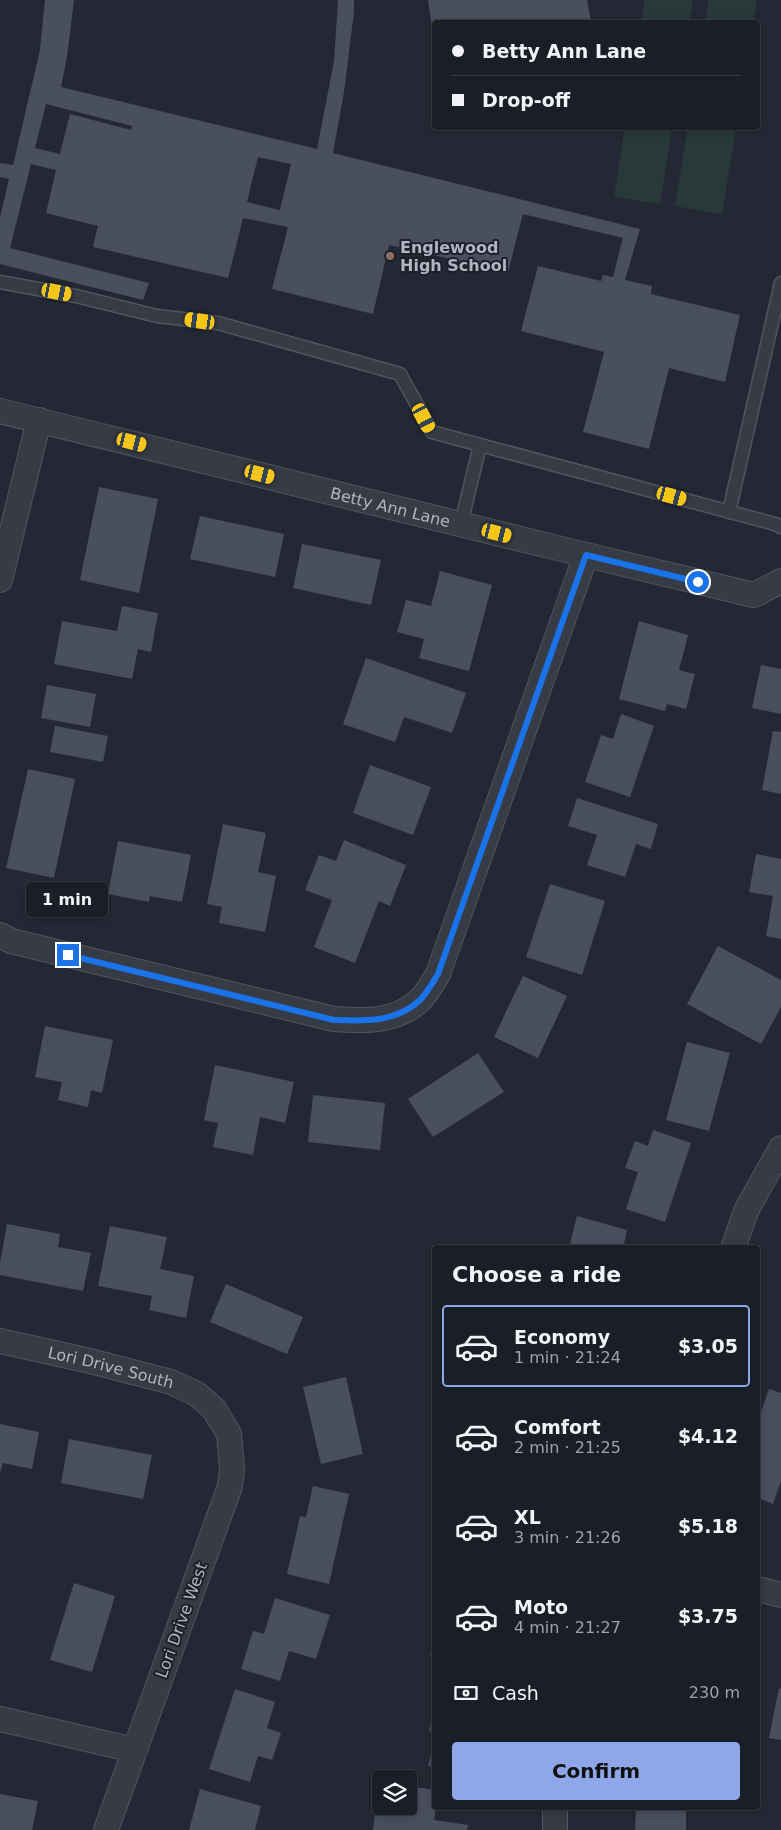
<!DOCTYPE html>
<html lang="en">
<head>
<meta charset="utf-8">
<style>
	:root { --surface:#1a1e27; --page:#23272f; --text:#f1f3f6; --muted:#9fa2a7; --line:#383c44; --accent:#8ea7e9 }
	body { margin:0; font-family:"DejaVu Sans",sans-serif; background:var(--page); color:var(--text); height:100vh; display:flex; flex-direction:column; font-size:19px; white-space:nowrap }
	* { box-sizing:border-box; margin:0 }
	p { font-size:16px; color:var(--muted) }
	.icon { flex:none; width:28px; height:28px; fill:none; stroke:currentColor; stroke-width:2; stroke-linecap:round; stroke-linejoin:round }
	.map { position:relative; flex:1; overflow:hidden }
	.panel { position:absolute; left:432px; top:1245px; width:328px; height:565px; display:flex; flex-direction:column; background:var(--surface); border-radius:5px; box-shadow:0 2px 8px #0003,0 0 0 1px var(--line) }
	.panel>* { flex:none }
	.banner { position:absolute; left:432px; top:20px; width:328px; height:110px; border-radius:5px; box-shadow:0 2px 8px #0003,0 0 0 1px var(--line); display:grid; align-content:center; height:110px; padding:0 20px; background:var(--surface) }
	.buttons { position:absolute; left:372px; top:1770px; display:grid; gap:10px }
	.buttons a { display:grid; place-items:center; width:45px; height:45px; border-radius:5px; background:var(--surface); box-shadow:0 2px 8px #0003,0 0 0 1px var(--line); font-size:25px }
	.end { position:absolute; width:22px; height:22px; margin:-11px; border:6px solid #1a73e8; background:#fff; box-shadow:0 0 0 2px #fff }
	.from { border-radius:50% }
	.bubble { position:absolute; height:35px; border-radius:5px; background:var(--surface); box-shadow:0 2px 8px #0003,0 0 0 1px var(--line); font-size:16px; font-weight:700; line-height:35px; text-align:center }
	.car { position:absolute; width:15px; height:30px; margin:-15px -8px; border-radius:6px; box-shadow:0 0 4px 1px #0007; background:linear-gradient(#f5c518 24%,#345 0 40%,#f5c518 0 76%,#345 0 86%,#f5c518 0) }
	.banner b { display:flex; align-items:center; gap:18px; height:48px; font-size:19px }
	.banner b+b { border-top:1px solid var(--line) }
	.banner i { width:12px; height:12px; background:var(--text) }
	ul { padding:0; list-style:none }
	li { display:flex; align-items:center; gap:15px; height:82px; margin:0 10px 8px; padding:0 10px; border:2px solid transparent; border-radius:5px }
	li div { flex:1 }
	li b { display:block; font-size:19px }
	li em { font-style:normal; font-weight:700 }
	li.current { border-color:var(--accent) }
	li>.icon { width:45px; height:45px; stroke-width:1.5 }
	h2 { padding:0 20px; font-size:22px; line-height:60px }
	.pay { display:flex; align-items:center; gap:12px; height:55px; padding:0 20px; font-size:19px }
	.pay p { margin-inline-start:auto }
	.primary-button { display:flex; gap:10px; margin-top:auto; padding:10px 20px }
	.primary-button a { flex:1; height:58px; border-radius:5px; background:var(--accent); color:#111; font-size:20px; font-weight:700; line-height:58px; text-align:center }
	.map>svg:first-child { display:block }
	.green { fill:#293839 }
	.building { fill:#494f5e; fill-rule:evenodd }
	.lines { fill:none; stroke-linecap:round; stroke-linejoin:round }
	.lane-casing { stroke:#505560; stroke-width:15 }
	.street-casing { stroke:#505560; stroke-width:26 }
	.lane { stroke:#363b45; stroke-width:12 }
	.street { stroke:#363b45; stroke-width:24 }
	.route { stroke:#1a73e8; stroke-width:6 }
	.education-dot { fill:#8d6e63; stroke:#1b202a; stroke-width:2 }
	.labels { text-anchor:middle; stroke-width:4; stroke-linejoin:round; paint-order:stroke }
	.poi-label { font-size:16px; font-weight:bold; fill:#b0b5c2; stroke:#1b202a; text-anchor:start }
	.street-label { font-size:16px; fill:#b0b5c2; stroke:#1b202a }
</style>
</head>
<body>
<div class="map">
<svg width="781" height="1830" viewBox="0 0 781 1830">
	<rect width="100%" height="100%" fill="#232834"/>
	<g class="green">
		<polygon points="645,0 693,0 689,22 641,22"/>
		<polygon points="709,0 757,0 753,22 705,22"/>
		<polygon points="625,128 672,128 660,204 614,197"/>
		<polygon points="688,128 736,128 722,214 675,206"/>
	</g>
	<g class="building">
		<path d="M45 0H74L67 57 61 87 317 149 334 61 338 0H354V12L344 92 333 153 640 229 625 280 652 286 651 294 740 315 725 382 669 368 649 449 583 432 604 352 521 331 538 266 601 281 603 275 613 277 623 238 523 214 508 272 389 245 373 314 272 289 288 227 243 218 228 278 93 247 98 226 46 213 56 170 31 164 10 248 149 283 143 300 0 264V218L9 179 0 177V163L13 165 40 50ZM46 104 132 126 131 130 70 114 60 154 35 148ZM258 157 291 164 280 210 247 202Z"/>
		<polygon points="428,0 587,0 591,22 435,22 434,41"/>
		<polygon points="99,487 158,499 139,593 80,580"/>
		<polygon points="200,516 284,534 275,577 190,559"/>
		<polygon points="302,544 381,560 371,605 293,588"/>
		<polygon points="440,571 492,585 469,671 419,658 424,639 397,632 406,600 431,606"/>
		<polygon points="122,606 158,613 151,652 138,649 132,679 54,664 62,621 117,631"/>
		<polygon points="639,621 688,635 679,670 695,674 686,709 667,704 665,711 619,699"/>
		<polygon points="366,658 466,693 452,733 404,717 395,742 343,724"/>
		<polygon points="761,665 781,669 781,714 752,708"/>
		<polygon points="47,685 96,694 90,727 41,718"/>
		<polygon points="621,714 654,726 630,797 585,782 601,735 613,739"/>
		<polygon points="55,726 108,736 103,762 50,752"/>
		<polygon points="773,731 781,732 781,794 762,790"/>
		<polygon points="370,765 431,787 413,835 353,813"/>
		<polygon points="28,769 75,779 54,878 6,868"/>
		<polygon points="577,798 658,824 651,849 636,844 625,877 587,865 597,835 568,826"/>
		<polygon points="223,824 266,833 258,872 276,876 265,932 219,923 222,907 207,904"/>
		<polygon points="344,840 406,865 390,906 379,901 355,963 314,947 332,900 305,890 319,855 336,861"/>
		<polygon points="118,841 191,855 182,902 150,896 149,902 108,894"/>
		<polygon points="756,854 781,859 781,939 766,936 773,896 749,892"/>
		<polygon points="550,884 605,901 582,975 526,957"/>
		<polygon points="718,946 781,980 781,1007 761,1044 687,1004"/>
		<polygon points="523,976 567,996 538,1058 494,1037"/>
		<polygon points="45,1026 113,1040 102,1093 91,1090 88,1107 58,1100 62,1082 35,1077"/>
		<polygon points="687,1042 730,1053 709,1131 666,1120"/>
		<polygon points="478,1053 504,1092 433,1137 408,1099"/>
		<polygon points="215,1065 294,1082 285,1123 260,1117 253,1155 213,1147 218,1123 204,1120"/>
		<polygon points="313,1095 385,1103 380,1150 308,1142"/>
		<polygon points="653,1130 691,1143 665,1222 626,1209 638,1172 625,1168 635,1141 648,1146"/>
		<polygon points="577,1216 627,1230 623,1248 569,1248"/>
		<polygon points="7,1224 60,1234 58,1247 91,1253 83,1291 0,1275 0,1263"/>
		<polygon points="110,1226 167,1237 160,1269 194,1276 186,1318 149,1310 152,1296 98,1286"/>
		<polygon points="226,1284 303,1317 287,1354 210,1322"/>
		<polygon points="346,1377 363,1454 321,1464 303,1387"/>
		<polygon points="769,1389 781,1393 781,1481 773,1504 758,1498 758,1421"/>
		<polygon points="0,1424 39,1432 32,1469 3,1463 0,1473"/>
		<polygon points="69,1439 152,1455 143,1499 61,1483"/>
		<polygon points="313,1486 349,1494 329,1584 287,1574 300,1516 306,1517"/>
		<polygon points="74,1583 115,1596 92,1672 50,1660"/>
		<polygon points="275,1598 330,1615 316,1659 289,1651 280,1681 241,1669 253,1631 264,1634"/>
		<polygon points="434,1641 435,1641 435,1658 430,1656"/>
		<polygon points="779,1688 781,1689 781,1740 769,1738"/>
		<polygon points="235,1689 275,1702 267,1728 281,1733 272,1760 258,1756 250,1782 209,1769"/>
		<polygon points="434,1708 435,1708 435,1732 429,1731"/>
		<polygon points="434,1743 435,1743 435,1768 428,1766"/>
		<polygon points="409,1786 435,1790 436,1808 434,1820 468,1825 467,1830 373,1830 376,1806 395,1809 396,1806 409,1806"/>
		<polygon points="200,1789 261,1806 255,1830 189,1830"/>
		<polygon points="0,1794 38,1801 32,1830 0,1830"/>
		<polygon points="636,1808 697,1808 697,1810 686,1809 686,1830 635,1830"/>
	</g>
	<g class="lines">
		<g class="lane-casing">
			<g id="lane">
				<polyline points="0,282 76,296 157,316 218,323 400,374 432,432 775,524 781,527"/>
				<polyline points="729,512 781,283"/>
				<polyline points="461,524 480,445"/>
			</g>
		</g>
		<g class="street-casing">
			<g id="street">
				<path id="s1" d="M0 411 586 555 754 595 781 581"/>
				<polyline points="0,580 39,420"/>
				<path d="M0 935 11 941 334 1019C364 1021 396 1023 420 1000 427 993 433 982 438 974L586 555"/>
				<polyline points="733,1248 747,1209 781,1148"/>
				<path id="s2" d="M0 1341 90 1361 171 1382 197 1394 214 1409 229 1434 232 1469 230 1486 106 1830"/>
				<polyline points="758,1589 781,1595"/>
				<polyline points="0,1719 134,1750"/>
				<polyline points="555,1808 555,1830"/>
			</g>
		</g>
		<use href="#lane" class="lane"/>
		<use href="#street" class="street"/>
	</g>
	<g class="lines">
		<path class="route" d="M68 955 334 1020C364 1021 396 1023 420 1000 427 993 433 982 438 974L586 555 698 582"/>
	</g>
	<circle class="education-dot" cx="390" cy="256" r="5"/>
	<g class="labels">
		<g class="poi-label">
			<text x="400" y="253">Englewood<tspan x="400" dy="18">High School</tspan></text>
		</g>
		<g class="street-label">
			<text dy="6" stroke="none"><textPath href="#s1" startOffset="402">Betty Ann Lane</textPath></text>
			<text dy="6" stroke="none"><textPath href="#s2" startOffset="114">Lori Drive South</textPath></text>
			<text transform="translate(181 1620) rotate(-70)" y="6">Lori Drive West</text>
		</g>
	</g>
</svg>
<div class="buttons">
<a><svg class="icon" aria-label="layers" viewBox="0 0 24 24"><path d="M12 4l9 5-9 5-9-5zM3 14l9 5 9-5"/></svg></a>
</div>
<i class="end from" style="left:698px;top:582px"></i>
<i class="end" style="left:68px;top:955px"></i>
<div class="bubble" style="left:26px;top:882px;width:82px">1 min</div>
<i class="car" style="left:57px;top:292px;rotate:101deg"></i>
<i class="car" style="left:200px;top:321px;rotate:278deg"></i>
<i class="car" style="left:424px;top:418px;rotate:152deg"></i>
<i class="car" style="left:132px;top:442px;rotate:104deg"></i>
<i class="car" style="left:260px;top:474px;rotate:104deg"></i>
<i class="car" style="left:672px;top:496px;rotate:105deg"></i>
<i class="car" style="left:497px;top:533px;rotate:104deg"></i>
<div class="banner">
<b><i class="from"></i>Betty Ann Lane</b>
<b><i></i>Drop-off</b>
</div>
<section class="panel">
<h2>Choose a ride</h2>
<ul>
<li class="current"><svg class="icon" aria-label="car" viewBox="0 0 24 24"><path d="M5 17H2v-5l4-1 3-4h7l3 4 3 1v5h-3M9 17h6M6 11h13"/><circle cx="7" cy="17" r="2"/><circle cx="17" cy="17" r="2"/></svg><div><b>Economy</b><p>1 min · 21:24</p></div><em>$3.05</em></li>
<li><svg class="icon" aria-label="car" viewBox="0 0 24 24"><path d="M5 17H2v-5l4-1 3-4h7l3 4 3 1v5h-3M9 17h6M6 11h13"/><circle cx="7" cy="17" r="2"/><circle cx="17" cy="17" r="2"/></svg><div><b>Comfort</b><p>2 min · 21:25</p></div><em>$4.12</em></li>
<li><svg class="icon" aria-label="car" viewBox="0 0 24 24"><path d="M5 17H2v-5l4-1 3-4h7l3 4 3 1v5h-3M9 17h6M6 11h13"/><circle cx="7" cy="17" r="2"/><circle cx="17" cy="17" r="2"/></svg><div><b>XL</b><p>3 min · 21:26</p></div><em>$5.18</em></li>
<li><svg class="icon" aria-label="car" viewBox="0 0 24 24"><path d="M5 17H2v-5l4-1 3-4h7l3 4 3 1v5h-3M9 17h6M6 11h13"/><circle cx="7" cy="17" r="2"/><circle cx="17" cy="17" r="2"/></svg><div><b>Moto</b><p>4 min · 21:27</p></div><em>$3.75</em></li>
</ul>
<div class="pay"><svg class="icon" aria-label="cash" viewBox="0 0 24 24"><path d="M3 7h18v10H3z"/><circle cx="12" cy="12" r="2"/></svg>Cash<p>230 m</p></div>
<div class="primary-button"><a>Confirm</a></div>
</section>
</div>
</body>
</html>
